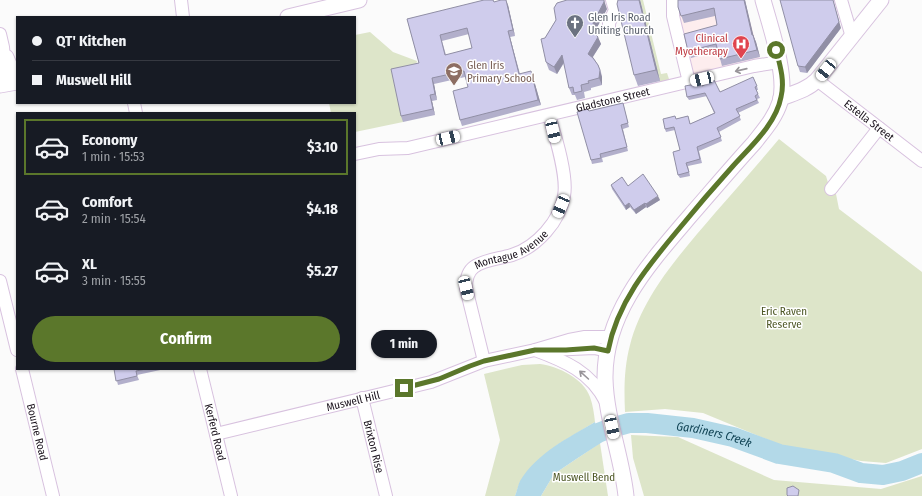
<!DOCTYPE html>
<html lang="en">
<head>
<meta charset="utf-8">
<style>
	:root { --surface:#171b24; --page:#242831; --text:#f1f3f6; --muted:#9ea1a6; --line:#363941; --accent:#5b772b }
	body { margin:0; font-family:"Fira Sans Condensed",sans-serif; background:var(--page); color:var(--text); height:100vh; display:flex; flex-direction:column; font-size:15px; white-space:nowrap }
	* { box-sizing:border-box; margin:0 }
	p { font-size:13px; color:var(--muted) }
	.icon { flex:none; width:22px; height:22px; fill:none; stroke:currentColor; stroke-width:2; stroke-linecap:round; stroke-linejoin:round }
	.map { position:relative; flex:1; overflow:hidden }
	.sheet { position:absolute; left:16px; top:112px; width:340px; height:258px; display:flex; flex-direction:column; background:var(--surface); border-radius:0px; box-shadow:0 1px 3px #0004 }
	.sheet>* { flex:none }
	.hud { position:absolute; left:16px; top:16px; width:340px; height:88px; border-radius:0px; box-shadow:0 1px 3px #0004; display:grid; align-content:center; height:88px; padding:0 16px; background:var(--surface) }
	.end { position:absolute; width:18px; height:18px; margin:-9px; border:5px solid #5b772b; background:#fff; box-shadow:0 0 0 2px #fff }
	.from { border-radius:50% }
	.bubble { position:absolute; height:28px; border-radius:14px; background:var(--surface); box-shadow:0 1px 3px #0004; font-size:13px; font-weight:700; line-height:28px; text-align:center }
	.car { position:absolute; width:12px; height:24px; margin:-12px -6px; border-radius:5px; box-shadow:0 0 3px 1px #0007; background:linear-gradient(#fff 24%,#345 0 40%,#fff 0 76%,#345 0 86%,#fff 0) }
	.hud b { display:flex; align-items:center; gap:14px; height:38px; font-size:15px }
	.hud b+b { border-top:1px solid var(--line) }
	.hud i { width:10px; height:10px; background:var(--text) }
	ul { padding:7px 0 0; list-style:none }
	li { display:flex; align-items:center; gap:12px; height:56px; margin:0 8px 6px; padding:0 8px; border:2px solid transparent; border-radius:0px }
	li div { flex:1 }
	li b { display:block; font-size:15px }
	li em { font-style:normal; font-weight:700 }
	li.selected { border-color:var(--accent) }
	li>.icon { width:36px; height:36px; stroke-width:1.5 }
	.cta { display:flex; gap:8px; margin-top:auto; padding:8px 16px }
	.cta a { flex:1; height:46px; border-radius:24px; background:var(--accent); color:#fff; font-size:16px; font-weight:700; line-height:46px; text-align:center }
	.map>svg:first-child { display:block }
	.commercial { fill:#fdedee }
	.green { fill:#dde5c9 }
	.water { fill:#b3d9e8 }
	.lines { fill:none; stroke-linecap:round; stroke-linejoin:round }
	.river { stroke:#b3d9e8; stroke-width:20 }
	.minor-casing { stroke:#d8c2df; stroke-width:14 }
	.major-casing { stroke:#d8c2df; stroke-width:17 }
	.minor { stroke:#fff; stroke-width:12 }
	.major { stroke:#fff; stroke-width:15 }
	.wall { fill:#b2afcb; fill-rule:evenodd }
	.shaded-wall { fill:#918fa5 }
	.building { fill:#cfccec; stroke:#918fa5; fill-rule:evenodd }
	.oneway { stroke:#989499 }
	.route { stroke:#5b772b; stroke-width:5 }
	.labels { text-anchor:middle; stroke-width:3; stroke-linejoin:round; paint-order:stroke }
	.worship-label { font-size:11px; fill:#5b616d; stroke:#fff; text-anchor:start }
	.health-label { font-size:11px; fill:#be3a42; stroke:#fff; text-anchor:end }
	.education-label { font-size:11px; fill:#785e54; stroke:#fff; text-anchor:start }
	.street-label { font-size:11px; fill:#1a121c; stroke:#fff }
	.park-label { font-size:11px; fill:#4d5725; stroke:#fff }
	.water-label { font-size:12px; font-style:italic; fill:#124556; stroke:#fff }
</style>
</head>
<body>
<div class="map">
<svg width="922" height="496" viewBox="0 0 922 496">
	<rect width="100%" height="100%" fill="#fbfbfb"/>
	<polygon class="commercial" points="667,0 744,0 760,57 757,61 684,78"/>
	<g class="green">
		<polygon points="640,0 643,0 661,74 667,73 670,82 660,84"/>
		<polygon points="370,32 393,52 417,61 403,122 355,132 355,113 331,113 329,103 355,103 355,35"/>
		<path d="M779 139 826 176 829 186 836 194 839 209 922 272V449L886 463 861 461 783 446 703 413 665 409 625 412C624 389 624 368 630 345 643 294 682 252 715 213 736 189 758 164 779 139Z"/>
		<path d="M540 364C558 366 584 379 590 397 593 405 594 414 595 422L557 445 520 482 515 496H485L500 440 484 374 522 365Z"/>
		<polygon points="631,435 678,437 774,480 881,489 922,476 922,496 644,496 633,458"/>
		<polygon points="600,443 608,496 541,496 554,474"/>
	</g>
	<path class="water" d="M595 422 600 443 554 474 541 496H515C517 491 518 485 520 481 537 453 568 438 595 422Z"/>
	<g class="lines">
		<path class="river" id="s1" d="M574 448 598 433 611 428 629 423H647L693 428 733 437 779 454 834 463 861 473 883 475 902 471 922 463"/>
		<g class="minor-casing">
			<g id="minor">
				<polyline points="181,0 183,17"/>
				<polyline points="673,0 673,16 689,82"/>
				<polyline points="841,0 852,37"/>
				<polyline points="609,27 609,23 615,10 612,0"/>
				<polyline points="0,34 3,47 6,84"/>
				<polyline points="7,56 17,79"/>
				<path id="s2" d="M817 80 922 161"/>
				<polyline points="134,103 136,113"/>
				<path id="s3" d="M355 154 379 149 408 148 754 66 779 62"/>
				<polyline points="831,189 879,128"/>
				<polyline points="0,281 17,350"/>
				<path d="M535 350C565 361 591 372 606 402"/>
				<polyline points="550,350 594,348 608,351"/>
				<path id="s4" d="M484 361 466 288C466 280 467 272 474 267 485 259 500 259 512 255 537 247 560 221 564 196 568 176 555 135 549 115"/>
				<path id="s5" d="M22 369 53 496"/>
				<path id="s6" d="M200 369 231 496"/>
				<path id="s7" d="M362 398 386 496"/>
				<path id="s8" d="M216 434 431 382 484 361 535 350 569 340 585 337H611"/>
			</g>
		</g>
		<g class="major-casing">
			<g id="major">
				<polyline points="288,17 359,0"/>
				<polyline points="0,85 17,82"/>
				<path d="M781 98C794 93 807 90 817 80L881 0"/>
				<path d="M626 496C622 457 606 419 605 379 604 313 649 264 690 216 711 192 732 167 754 143 764 130 775 118 780 102 788 77 770 26 763 0"/>
			</g>
		</g>
		<use href="#minor" class="minor"/>
		<use href="#major" class="major"/>
	</g>
	<g class="wall">
		<path d="M493 0 494 2 508 5 515 36 510 37 520 74 533 77 541 105 462 126 460 120 468 87 465 77 434 84 437 100 432 101 435 115 403 122 401 116 419 63 407 19ZM469 34 472 48 446 55 442 41Z"/>
		<polygon points="640,0 660,81 638,86 634,75"/>
		<polygon points="745,0 753,35 756,42 760,57 722,66 718,51 691,58 688,51 717,25 715,16 684,23 678,7"/>
		<polygon points="607,9 595,31 597,36 601,44 593,57 598,65 601,72 602,77 602,85 591,88 591,90 584,92 585,98 577,100 575,95 572,95 569,88 564,63 557,74 549,70 546,62 545,38 556,20"/>
		<polygon points="841,28 807,73 800,72 798,66"/>
		<polygon points="702,86 720,92 757,86 758,90 756,90 760,98 757,99 759,103 738,113 741,120 719,132 722,141 699,151 702,163 688,166 690,176 680,178 678,175 680,150 675,130 666,132 665,129 676,119 688,116 690,124 714,113 707,96 689,100 687,97"/>
		<polygon points="623,103 629,127 623,129 628,151 602,158 603,162 592,164 591,160 589,111"/>
		<polygon points="611,185 628,186 660,200 647,208 646,207 636,214 630,207 626,210 612,189"/>
		<polygon points="114,369 165,369 137,375 139,380 118,385"/>
	</g>
	<g class="shaded-wall">
		<polygon points="506,0 508,5 515,36 513,30"/>
		<polygon points="604,0 607,9 595,31 597,38 598,37 601,44 590,61 588,54 593,23"/>
		<polygon points="639,0 640,0 660,81 656,70"/>
		<polygon points="744,0 745,0 755,42 752,35"/>
		<polygon points="833,0 841,28 807,73 805,67"/>
		<polygon points="508,31 510,37 521,80 519,74"/>
		<polygon points="753,35 756,42 760,57 757,50"/>
		<polygon points="562,55 564,62 557,74 554,67"/>
		<polygon points="598,65 602,77 602,85 599,78"/>
		<polygon points="531,71 533,77 541,105 538,100"/>
		<polygon points="432,78 434,84 437,100 435,94"/>
		<polygon points="430,95 432,101 435,115 433,109"/>
		<polygon points="658,196 660,200 647,208 646,204"/>
		<polygon points="629,203 630,207 626,210 625,206"/>
		<polygon points="645,203 646,207 636,214 634,210"/>
	</g>
	<g class="building">
		<path d="M484 0H493L494 2 501 0H506L513 30 508 31 519 74 531 71 538 100 460 120 453 91 468 87 464 71 432 78 435 94 430 95 433 109 401 116 391 69 419 63 407 19ZM467 28 472 48 445 55 440 35Z"/>
		<polygon points="567,0 604,0 604,2 593,23 596,35 598,37 588,54 593,58 598,65 600,70 599,78 588,81 589,83 581,85 582,91 574,93 573,87 569,88 562,55 554,67 546,62 541,39 545,38 556,20 554,8 557,3"/>
		<polygon points="618,0 639,0 656,70 634,75 617,4"/>
		<polygon points="678,0 744,0 752,35 753,35 757,50 720,59 716,44 688,51 684,34 717,25 714,8 681,16 678,7"/>
		<polygon points="780,0 833,0 839,22 805,67 798,66"/>
		<polygon points="753,77 757,86 755,87 758,94 755,96 757,100 736,109 740,116 717,128 721,137 697,147 700,159 686,163 689,172 678,175 673,152 680,150 674,127 665,129 663,119 675,116 676,119 688,116 690,124 715,113 705,93 687,97 685,86 701,83 702,86 714,80 720,92"/>
		<polygon points="623,103 628,123 621,125 627,147 600,154 601,158 591,160 577,112 587,109 589,111"/>
		<polygon points="643,174 658,196 646,204 645,203 634,210 629,203 625,206 611,185 622,177 628,186"/>
		<polygon points="114,369 146,369 136,371 137,376 116,381"/>
		<polygon points="793,486 799,490 798,496 788,496 787,495 787,488"/>
	</g>
	<defs><path id="oneway-shaft" d="M-6 0H5M1.5-3L5.5 0L1.5 3" fill="none" stroke-width="1.6" stroke-linecap="round" stroke-linejoin="round"/></defs>
	<g class="oneway">
		<use href="#oneway-shaft" transform="translate(741 70) rotate(167)"/>
		<use href="#oneway-shaft" transform="translate(584 375) rotate(-138)"/>
	</g>
	<g class="lines">
		<path class="route" d="M404 388 439 379 470 366 484 361 535 350H566L594 348 608 351C617 303 647 267 678 230 696 208 714 187 733 166 751 146 776 124 781 97 785 81 780 65 776 50"/>
	</g>
	<defs>
		<g id="church-pin" transform="scale(0.9)"><path d="M0 17L-7.5 6A9.5 9.5 0 1 1 7.5 6Z" fill="#6b7280" stroke="#fff"/><path d="M-1.2-6h2.4v3.5h3.3v2.4h-3.3V6h-2.4V-.1h-3.3v-2.4h3.3Z" fill="#fff"/></g>
		<g id="hospital-pin" transform="scale(0.9)"><path d="M0 17L-7.5 6A9.5 9.5 0 1 1 7.5 6Z" fill="#e0444e" stroke="#fff"/><path d="M-5-5h3v3.5h4V-5h3V5h-3V1.5h-4V5h-3Z" fill="#fff"/></g>
		<g id="school-pin" transform="scale(0.9)"><path d="M0 17L-7.5 6A9.5 9.5 0 1 1 7.5 6Z" fill="#8d6e63" stroke="#fff"/><path d="M0-5L7-2L0 1L-7-2ZM-4 1L0 2.5L4 1V4Q0 6-4 4Z" fill="#fff"/></g>
	</defs>
	<g fill-rule="evenodd">
		<use href="#church-pin" x="575" y="23"/>
		<use href="#hospital-pin" x="741" y="44"/>
		<use href="#school-pin" x="454" y="71"/>
	</g>
	<g class="labels">
		<g class="worship-label">
			<text x="588" y="21">Glen Iris Road<tspan x="588" dy="13">Uniting Church</tspan></text>
		</g>
		<g class="health-label">
			<text x="728" y="42">Clinical<tspan x="728" dy="13">Myotherapy</tspan></text>
		</g>
		<g class="education-label">
			<text x="467" y="69">Glen Iris<tspan x="467" dy="13">Primary School</tspan></text>
		</g>
		<g class="street-label">
			<text dy="4" stroke="none"><textPath href="#s3" startOffset="264">Gladstone Street</textPath></text>
			<text dy="4" stroke="none"><textPath href="#s2" startOffset="66">Estella Street</textPath></text>
			<text dy="4" stroke="none"><textPath href="#s4" startOffset="140">Montague Avenue</textPath></text>
			<text dy="4" stroke="none"><textPath href="#s8" startOffset="141">Muswell Hill</textPath></text>
			<text dy="4" stroke="none"><textPath href="#s5" startOffset="65">Bourne Road</textPath></text>
			<text dy="4" stroke="none"><textPath href="#s6" startOffset="65">Kerferd Road</textPath></text>
			<text dy="4" stroke="none"><textPath href="#s7" startOffset="50">Brixton Rise</textPath></text>
		</g>
		<g class="park-label">
			<text x="784" y="315">Eric Raven<tspan x="784" dy="13">Reserve</tspan></text>
			<text x="584" y="481">Muswell Bend</text>
		</g>
		<g class="water-label">
			<text dy="4" stroke="none"><textPath href="#s1" startOffset="147">Gardiners Creek</textPath></text>
		</g>
	</g>
</svg>
<i class="end from" style="left:776px;top:50px"></i>
<i class="end" style="left:404px;top:388px"></i>
<div class="bubble" style="left:371px;top:330px;width:66px">1 min</div>
<i class="car" style="left:826px;top:70px;rotate:219deg"></i>
<i class="car" style="left:702px;top:79px;rotate:257deg"></i>
<i class="car" style="left:553px;top:131px;rotate:167deg"></i>
<i class="car" style="left:448px;top:138px;rotate:77deg"></i>
<i class="car" style="left:561px;top:206px;rotate:203deg"></i>
<i class="car" style="left:466px;top:288px;rotate:166deg"></i>
<i class="car" style="left:612px;top:427px;rotate:168deg"></i>
<div class="hud">
<b><i class="from"></i>QT' Kitchen</b>
<b><i></i>Muswell Hill</b>
</div>
<section class="sheet">
<ul>
<li class="selected"><svg class="icon" aria-label="car" viewBox="0 0 24 24"><path d="M5 17H2v-5l4-1 3-4h7l3 4 3 1v5h-3M9 17h6M6 11h13"/><circle cx="7" cy="17" r="2"/><circle cx="17" cy="17" r="2"/></svg><div><b>Economy</b><p>1 min · 15:53</p></div><em>$3.10</em></li>
<li><svg class="icon" aria-label="car" viewBox="0 0 24 24"><path d="M5 17H2v-5l4-1 3-4h7l3 4 3 1v5h-3M9 17h6M6 11h13"/><circle cx="7" cy="17" r="2"/><circle cx="17" cy="17" r="2"/></svg><div><b>Comfort</b><p>2 min · 15:54</p></div><em>$4.18</em></li>
<li><svg class="icon" aria-label="car" viewBox="0 0 24 24"><path d="M5 17H2v-5l4-1 3-4h7l3 4 3 1v5h-3M9 17h6M6 11h13"/><circle cx="7" cy="17" r="2"/><circle cx="17" cy="17" r="2"/></svg><div><b>XL</b><p>3 min · 15:55</p></div><em>$5.27</em></li>
</ul>
<div class="cta"><a>Confirm</a></div>
</section>
</div>
</body>
</html>
